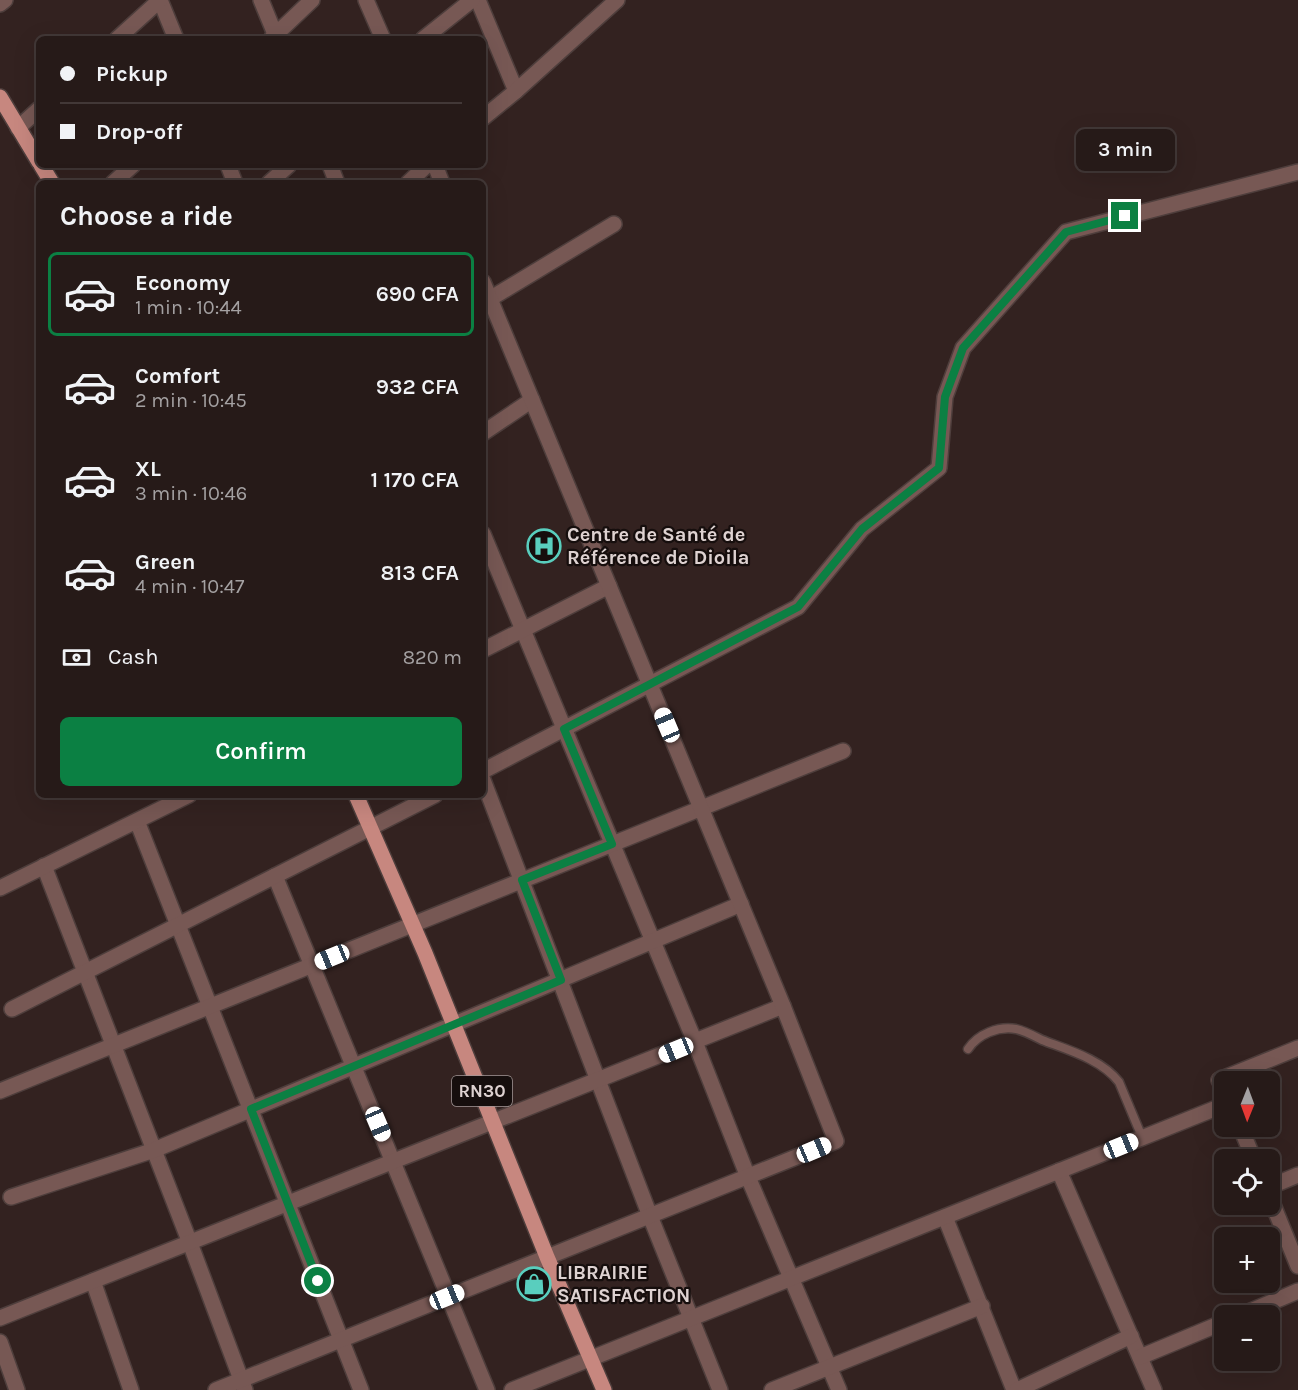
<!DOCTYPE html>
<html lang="en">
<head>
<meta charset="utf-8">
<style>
	:root { --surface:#261a18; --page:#2e2321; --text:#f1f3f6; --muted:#a4a1a2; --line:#423837; --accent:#0b8043 }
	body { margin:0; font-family:Karla,sans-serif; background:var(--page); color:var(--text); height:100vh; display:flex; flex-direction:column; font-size:22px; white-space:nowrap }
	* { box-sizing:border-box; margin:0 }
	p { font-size:20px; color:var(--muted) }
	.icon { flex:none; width:33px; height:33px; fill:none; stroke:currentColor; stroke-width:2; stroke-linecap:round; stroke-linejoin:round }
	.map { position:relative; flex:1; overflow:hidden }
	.drawer { position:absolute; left:36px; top:180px; width:450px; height:618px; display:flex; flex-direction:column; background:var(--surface); border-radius:9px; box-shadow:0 6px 24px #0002,0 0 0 2px var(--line) }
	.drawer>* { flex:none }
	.top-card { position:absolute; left:36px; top:36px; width:450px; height:132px; border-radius:9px; box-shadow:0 6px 24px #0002,0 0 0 2px var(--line); display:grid; align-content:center; height:132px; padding:0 24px; background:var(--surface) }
	.needle { width:39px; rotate:181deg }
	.fabs { position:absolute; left:1214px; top:1071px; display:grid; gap:12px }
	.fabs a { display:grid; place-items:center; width:66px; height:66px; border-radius:9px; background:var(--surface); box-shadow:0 6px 24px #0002,0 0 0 2px var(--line); font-size:30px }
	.end { position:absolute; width:27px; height:27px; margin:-14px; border:8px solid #0b8043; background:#fff; box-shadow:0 0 0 3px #fff }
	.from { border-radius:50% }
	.bubble { position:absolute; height:42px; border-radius:9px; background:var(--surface); box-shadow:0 6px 24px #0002,0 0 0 2px var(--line); font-size:20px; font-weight:600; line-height:42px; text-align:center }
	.car { position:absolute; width:18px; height:36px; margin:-18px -9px; border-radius:8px; box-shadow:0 0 4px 2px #0007; background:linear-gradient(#fff 24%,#345 0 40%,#fff 0 76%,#345 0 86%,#fff 0) }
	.top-card b { display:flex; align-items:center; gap:21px; height:57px; font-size:22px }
	.top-card b+b { border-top:2px solid var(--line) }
	.top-card i { width:15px; height:15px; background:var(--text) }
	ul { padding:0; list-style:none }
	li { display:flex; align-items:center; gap:18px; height:84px; margin:0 12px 9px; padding:0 12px; border:3px solid transparent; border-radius:9px }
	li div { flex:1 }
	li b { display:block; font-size:22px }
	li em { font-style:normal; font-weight:600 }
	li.on { border-color:var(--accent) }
	li>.icon { width:54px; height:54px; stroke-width:1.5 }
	h2 { padding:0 24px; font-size:27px; line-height:72px }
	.pay { display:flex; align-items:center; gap:15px; height:66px; padding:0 24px; font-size:22px }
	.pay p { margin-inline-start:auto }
	.button { display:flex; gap:12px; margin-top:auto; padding:12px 24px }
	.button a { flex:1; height:69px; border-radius:9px; background:var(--accent); color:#fff; font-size:24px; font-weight:600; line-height:69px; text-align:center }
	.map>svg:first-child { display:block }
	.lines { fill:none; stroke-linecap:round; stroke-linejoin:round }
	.service-casing { stroke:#4e3e3c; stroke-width:11 }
	.minor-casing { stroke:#4e3e3c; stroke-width:18 }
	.tertiary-casing { stroke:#4e3e3c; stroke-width:18 }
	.primary-casing { stroke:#4e3e3c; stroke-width:18 }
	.service { stroke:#775854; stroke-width:8 }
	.minor { stroke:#775854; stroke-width:15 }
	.tertiary { stroke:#775854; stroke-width:15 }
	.primary { stroke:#c7877f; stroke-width:15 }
	.route { stroke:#0b8043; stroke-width:8 }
	.labels { text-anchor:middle; stroke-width:4.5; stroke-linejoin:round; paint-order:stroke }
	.shield { fill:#160e0d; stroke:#a29796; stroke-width:1.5 }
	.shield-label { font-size:18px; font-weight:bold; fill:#ded2d1 }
	.poi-label { font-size:20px; font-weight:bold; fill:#ded2d1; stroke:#160e0d; text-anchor:start }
</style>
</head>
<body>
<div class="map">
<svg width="1298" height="1390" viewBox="0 0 1298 1390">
	<rect width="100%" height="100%" fill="#332220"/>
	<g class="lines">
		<g class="service-casing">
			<path id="service" d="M968 1049C978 1034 998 1026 1016 1029 1025 1031 1034 1036 1042 1040 1068 1050 1101 1059 1119 1082L1142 1137"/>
		</g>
		<g class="minor-casing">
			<g id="minor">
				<polyline points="160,0 176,39"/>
				<polyline points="261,0 277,39"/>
				<polyline points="366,0 383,39"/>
				<polyline points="478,0 516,91"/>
				<polyline points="0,4 5,0"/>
				<polyline points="117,39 160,0"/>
				<polyline points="271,39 312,0"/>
				<polyline points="423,39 472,0"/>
				<polyline points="18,128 39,109"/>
				<polyline points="228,165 235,183"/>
				<polyline points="330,165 337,183"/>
				<polyline points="435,165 442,183"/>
				<polyline points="113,183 133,165"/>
				<polyline points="269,183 289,165"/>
				<polyline points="483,303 614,224"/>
				<polyline points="483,433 532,400"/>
				<polyline points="483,534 695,1042 748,1177 839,1390"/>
				<polyline points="483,650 609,586"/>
				<polyline points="483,771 798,607 862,529 939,468 945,397 963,348 1066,232 1298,172"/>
				<polyline points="483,780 650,1216 720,1390"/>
				<polyline points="137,821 361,1390"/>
				<polyline points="44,866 190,1243 245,1390"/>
				<polyline points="275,876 487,1390"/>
				<polyline points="0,888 189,795"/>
				<polyline points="12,1009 435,795"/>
				<polyline points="1224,1090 1219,1080 1298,1048"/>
				<polyline points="0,1091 843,751"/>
				<polyline points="1240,1126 1254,1160"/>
				<polyline points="1059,1171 1154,1390"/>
				<polyline points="1269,1187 1298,1175"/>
				<polyline points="1269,1195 1298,1266"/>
				<polyline points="11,1197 154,1150 741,904"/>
				<polyline points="945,1217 1014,1390"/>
				<polyline points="93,1281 131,1390"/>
				<polyline points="1239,1316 1298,1291"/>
				<polyline points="0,1318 783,1006"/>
				<polyline points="0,1342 17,1390"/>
				<polyline points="1140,1357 1224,1322"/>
				<polyline points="216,1390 836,1141 783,1006 483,282"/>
				<polyline points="512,1390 1224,1105"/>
				<polyline points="772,1390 982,1306"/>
				<polyline points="1017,1390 1131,1336"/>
			</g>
		</g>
		<g class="tertiary-casing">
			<g id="tertiary">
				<polyline points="483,118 516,91 617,0"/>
				<polyline points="408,183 427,165"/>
			</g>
		</g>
		<g class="primary-casing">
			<g id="primary">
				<polyline points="0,97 39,162"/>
				<polyline points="41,165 52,183"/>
				<polyline points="356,795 425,953 547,1257 604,1390"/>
			</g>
		</g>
		<use href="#service" class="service"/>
		<use href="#minor" class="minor"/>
		<use href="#tertiary" class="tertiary"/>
		<use href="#primary" class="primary"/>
	</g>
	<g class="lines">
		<polyline class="route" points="318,1281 251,1109 561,980 522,880 612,844 564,729 798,607 862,529 939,468 945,397 963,348 1066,232 1125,216"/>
	</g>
	<defs>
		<g id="hospital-ring" transform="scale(1.725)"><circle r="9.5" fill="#160e0d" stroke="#59cebe" stroke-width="1.5"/><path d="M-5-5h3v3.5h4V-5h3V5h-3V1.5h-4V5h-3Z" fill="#59cebe"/></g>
		<g id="shop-ring" transform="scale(1.725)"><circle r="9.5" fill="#160e0d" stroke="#59cebe" stroke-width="1.5"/><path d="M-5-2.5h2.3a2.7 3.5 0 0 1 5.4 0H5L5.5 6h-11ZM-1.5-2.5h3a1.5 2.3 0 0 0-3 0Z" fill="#59cebe"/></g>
	</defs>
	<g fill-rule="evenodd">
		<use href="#hospital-ring" x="544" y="546"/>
		<use href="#shop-ring" x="534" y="1284"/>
	</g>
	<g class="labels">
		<rect class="shield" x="452" y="1076" width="60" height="30" rx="4.5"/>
		<g class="shield-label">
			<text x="482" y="1097">RN30</text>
		</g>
		<g class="poi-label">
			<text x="567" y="541">Centre de Santé de<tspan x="567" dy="23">Référence de Dioila</tspan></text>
			<text x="557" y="1279">LIBRAIRIE<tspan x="557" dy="23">SATISFACTION</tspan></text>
		</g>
	</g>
</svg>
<div class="fabs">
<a><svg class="needle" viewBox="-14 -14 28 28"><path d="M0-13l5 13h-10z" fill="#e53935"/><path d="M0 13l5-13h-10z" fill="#a4a1a2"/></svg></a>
<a><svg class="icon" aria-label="locate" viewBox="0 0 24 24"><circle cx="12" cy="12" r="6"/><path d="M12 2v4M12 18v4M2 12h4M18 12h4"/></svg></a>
<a>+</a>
<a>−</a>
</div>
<i class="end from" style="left:318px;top:1281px"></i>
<i class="end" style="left:1125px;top:216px"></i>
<div class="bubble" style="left:1076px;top:129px;width:99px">3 min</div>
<i class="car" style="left:667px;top:725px;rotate:337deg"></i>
<i class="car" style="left:332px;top:957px;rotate:248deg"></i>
<i class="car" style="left:676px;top:1050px;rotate:248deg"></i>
<i class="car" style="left:378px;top:1124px;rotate:157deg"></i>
<i class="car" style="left:1121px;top:1146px;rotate:68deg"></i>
<i class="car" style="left:814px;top:1150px;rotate:67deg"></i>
<i class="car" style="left:447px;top:1297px;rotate:68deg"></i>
<div class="top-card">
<b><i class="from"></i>Pickup</b>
<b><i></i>Drop-off</b>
</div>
<section class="drawer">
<h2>Choose a ride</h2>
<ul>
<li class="on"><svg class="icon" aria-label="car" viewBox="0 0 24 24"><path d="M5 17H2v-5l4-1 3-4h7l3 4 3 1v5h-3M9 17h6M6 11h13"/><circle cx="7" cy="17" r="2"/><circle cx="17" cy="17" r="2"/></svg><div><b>Economy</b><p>1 min · 10:44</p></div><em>690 CFA</em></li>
<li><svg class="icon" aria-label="car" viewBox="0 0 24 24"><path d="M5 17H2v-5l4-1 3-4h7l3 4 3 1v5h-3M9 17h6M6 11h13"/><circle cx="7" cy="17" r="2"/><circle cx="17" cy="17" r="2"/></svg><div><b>Comfort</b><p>2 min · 10:45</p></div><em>932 CFA</em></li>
<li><svg class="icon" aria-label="car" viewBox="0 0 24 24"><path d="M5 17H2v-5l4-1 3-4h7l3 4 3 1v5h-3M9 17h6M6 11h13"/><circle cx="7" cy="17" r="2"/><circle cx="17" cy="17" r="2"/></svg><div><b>XL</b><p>3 min · 10:46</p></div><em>1 170 CFA</em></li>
<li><svg class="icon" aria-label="car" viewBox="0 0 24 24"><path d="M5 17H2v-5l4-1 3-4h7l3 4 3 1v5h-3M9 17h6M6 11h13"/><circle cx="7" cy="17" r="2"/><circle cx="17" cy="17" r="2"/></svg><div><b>Green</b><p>4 min · 10:47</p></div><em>813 CFA</em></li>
</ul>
<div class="pay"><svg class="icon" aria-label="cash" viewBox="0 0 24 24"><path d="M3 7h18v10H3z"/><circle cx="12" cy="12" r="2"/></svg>Cash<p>820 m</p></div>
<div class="button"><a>Confirm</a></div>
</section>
</div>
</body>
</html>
